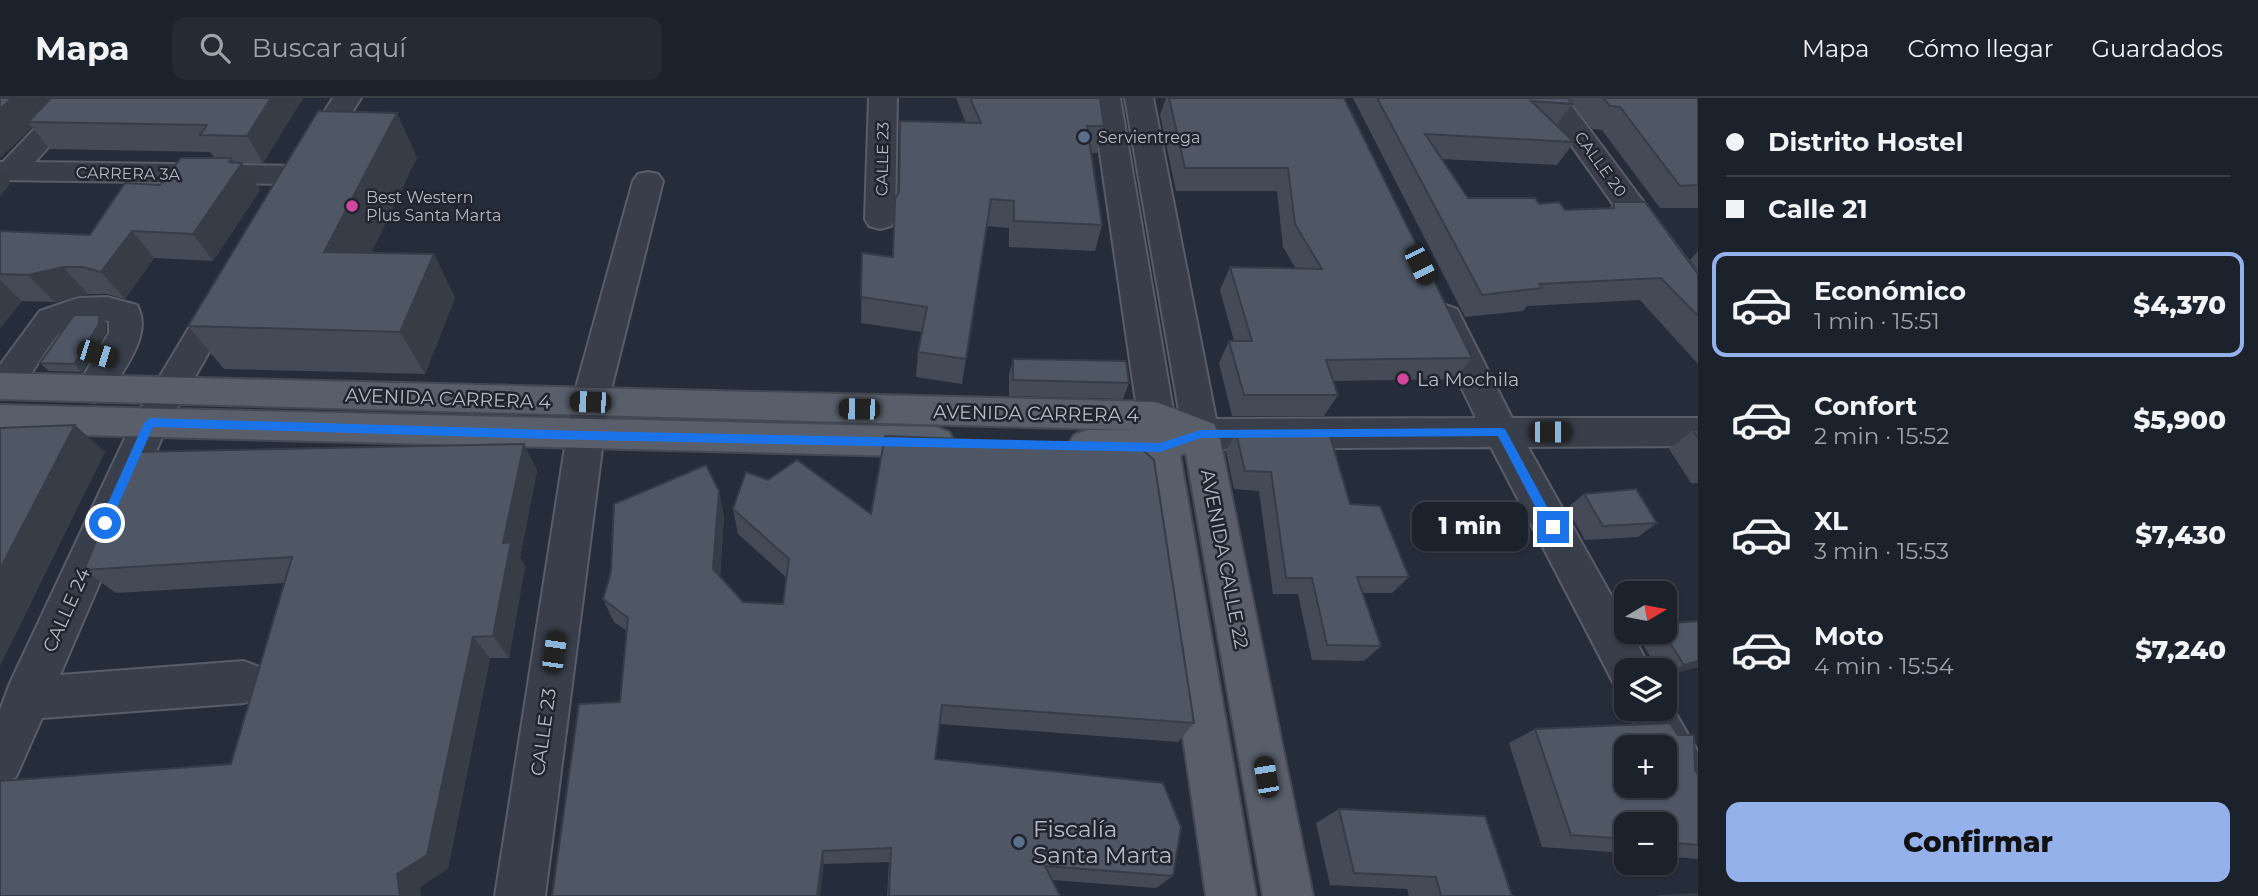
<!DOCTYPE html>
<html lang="es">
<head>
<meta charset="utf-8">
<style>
	:root { --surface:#1c222c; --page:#252a34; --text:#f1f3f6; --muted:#a0a4a9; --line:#3a3f48; --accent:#94b1eb }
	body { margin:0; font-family:Montserrat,sans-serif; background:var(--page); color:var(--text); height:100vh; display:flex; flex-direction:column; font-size:26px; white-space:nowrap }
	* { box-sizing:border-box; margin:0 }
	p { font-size:23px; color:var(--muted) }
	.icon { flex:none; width:38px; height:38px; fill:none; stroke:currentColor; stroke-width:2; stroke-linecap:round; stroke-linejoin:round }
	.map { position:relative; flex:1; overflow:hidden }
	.panel { display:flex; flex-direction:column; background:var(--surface); width:560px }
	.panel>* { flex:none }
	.hud { display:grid; align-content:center; height:154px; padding:0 28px; background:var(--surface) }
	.needle { width:46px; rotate:80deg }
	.tools { position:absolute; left:1614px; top:483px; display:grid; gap:14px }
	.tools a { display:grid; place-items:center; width:63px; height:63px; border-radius:14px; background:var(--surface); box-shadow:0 2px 5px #0004,0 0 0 2px var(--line); font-size:35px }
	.end { position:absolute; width:32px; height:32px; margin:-16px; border:9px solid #1a73e8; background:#fff; box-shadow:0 0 0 4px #fff }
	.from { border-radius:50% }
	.bubble { position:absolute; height:49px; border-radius:14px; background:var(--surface); box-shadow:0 2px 5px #0004,0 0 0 2px var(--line); font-size:23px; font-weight:800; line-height:49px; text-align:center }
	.car { position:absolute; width:21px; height:42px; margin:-21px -10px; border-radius:9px; box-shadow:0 0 5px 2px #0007; background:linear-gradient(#222 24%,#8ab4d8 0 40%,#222 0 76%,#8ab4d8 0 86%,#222 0) }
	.hud b { display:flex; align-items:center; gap:24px; height:66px; font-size:26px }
	.hud b+b { border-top:2px solid var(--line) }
	.hud i { width:18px; height:18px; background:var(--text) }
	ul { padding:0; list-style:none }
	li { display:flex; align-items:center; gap:21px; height:105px; margin:0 14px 10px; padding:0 14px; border:4px solid transparent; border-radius:14px }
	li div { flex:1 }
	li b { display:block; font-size:26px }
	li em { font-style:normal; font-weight:800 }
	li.selected { border-color:var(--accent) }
	li>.icon { width:63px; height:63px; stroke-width:1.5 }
	.action { display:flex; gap:14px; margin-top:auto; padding:14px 28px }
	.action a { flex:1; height:80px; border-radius:14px; background:var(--accent); color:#111; font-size:28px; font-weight:800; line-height:80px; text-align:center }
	header { display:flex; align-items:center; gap:42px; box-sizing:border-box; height:98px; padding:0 35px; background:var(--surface); border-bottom:2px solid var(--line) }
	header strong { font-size:33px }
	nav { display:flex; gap:38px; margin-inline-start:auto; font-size:24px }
	.search { width:490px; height:63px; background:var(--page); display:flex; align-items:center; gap:18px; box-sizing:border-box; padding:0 24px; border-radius:14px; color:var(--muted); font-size:26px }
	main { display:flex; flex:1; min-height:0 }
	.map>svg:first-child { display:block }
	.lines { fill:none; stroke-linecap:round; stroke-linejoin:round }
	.minor-casing { stroke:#585d68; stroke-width:4 }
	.major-casing { stroke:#434853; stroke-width:4 }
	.minor { fill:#393f4a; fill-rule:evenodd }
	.major { fill:#585e6a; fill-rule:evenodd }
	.wall { fill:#444b57 }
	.shaded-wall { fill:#373d47 }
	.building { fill:#4f5765; stroke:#373d47; stroke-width:2; fill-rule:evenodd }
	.route { fill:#1a73e8 }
	.service-dot { fill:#5c6f8a; stroke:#1f242f; stroke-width:2.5 }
	.hotel-dot { fill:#d1479c; stroke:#1f242f; stroke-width:2.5 }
	.labels { text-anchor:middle; stroke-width:5; stroke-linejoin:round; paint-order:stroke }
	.far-poi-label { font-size:16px; fill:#b5bac6; stroke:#1f242f; text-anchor:start }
	.far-street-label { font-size:16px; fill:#b5bac6; stroke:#1f242f }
	.poi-label { font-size:19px; fill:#b5bac6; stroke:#1f242f; text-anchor:start }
	.street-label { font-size:19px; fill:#b5bac6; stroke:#1f242f }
	.near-poi-label { font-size:23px; fill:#b5bac6; stroke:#1f242f; text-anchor:start }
</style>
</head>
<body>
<header>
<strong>Mapa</strong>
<div class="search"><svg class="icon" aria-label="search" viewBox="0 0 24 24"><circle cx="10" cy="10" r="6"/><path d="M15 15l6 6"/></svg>Buscar aquí</div>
<nav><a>Mapa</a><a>Cómo llegar</a><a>Guardados</a></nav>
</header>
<main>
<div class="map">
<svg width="1698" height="798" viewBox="0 0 1698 798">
	<rect width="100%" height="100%" fill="#262d3a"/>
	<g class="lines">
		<g class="minor-casing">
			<g id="minor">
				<polygon points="64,0 93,0 35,64 298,68 308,70 313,77 308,84 298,86 0,82 0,64 3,64"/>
				<polygon points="333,0 361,0 320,64 310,67 300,64 296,58"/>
				<polygon points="869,0 897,0 895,121 891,128 880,131 869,128 865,121"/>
				<polygon points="1092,0 1120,0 1174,318 1169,328 1156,332 1143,328 1138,318"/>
				<polygon points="1125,0 1153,0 1216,321 1476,320 1428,219 1433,211 1445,207 1457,211 1512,320 1698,320 1698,348 1528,349 1626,524 1626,534 1631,534 1651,572 1626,572 1626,591 1614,586 1491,349 1201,351 1188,346 1183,336"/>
				<polygon points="1538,0 1566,0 1698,177 1698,213 1686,209"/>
				<polygon points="648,74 658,76 663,83 608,304 545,798 495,798 572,304 633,83 638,76"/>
				<polygon points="226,184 238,188 242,196 167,328 60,577 244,563 259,569 266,584 259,599 244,605 42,620 16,679 0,686 0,612 10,585 132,325 214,188"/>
				<path d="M107 199 137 207C154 237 122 273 107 300L94 304 81 300 76 290 109 235V223C95 222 77 220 65 230 51 241 29 280 17 298L0 300V267L40 213 78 200Z"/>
				<polygon points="1664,595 1698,654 1698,724 1681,717 1664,684 1664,649 1646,649 1628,611 1664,611"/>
			</g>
		</g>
		<g class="major-casing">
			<g id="major">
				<polygon points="0,275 1156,304 1214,326 1219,336 1313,798 1263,798 1186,355 1180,357 1256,798 1206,798 1143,363 1087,362 1074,357 1068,347 1074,337 1087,332 1139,332 0,301"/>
				<polygon points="0,307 936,329 949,334 954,344 949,354 936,359 0,335"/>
			</g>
		</g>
		<use href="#minor" class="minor"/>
		<use href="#major" class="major"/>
	</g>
	<g class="wall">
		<polygon points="0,0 303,0 263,65 242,65 260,92 213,163 154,160 125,201 107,196 88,196 55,204 22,203 0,230 0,133 90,137 160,87 215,60 210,54 50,51 32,29 0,60"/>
		<polygon points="956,0 1100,0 1104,28 1097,55 1091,55 1102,127 1095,153 1009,149 1009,130 987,128 962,286 916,279 918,254 922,234 861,225 862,155 893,159 898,96 900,23 966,25"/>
		<polygon points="1166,0 1344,0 1472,260 1455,281 1334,283 1338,297 1324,318 1232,318 1219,265 1229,243 1234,243 1220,192 1230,169 1296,171 1283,149 1277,93 1176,93 1160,17"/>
		<polygon points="1353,0 1568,0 1572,6 1556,27 1574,44 1557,67 1442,61 1468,100 1539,106 1565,112 1609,110 1614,104 1698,176 1698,266 1640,202 1527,208 1523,213 1465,219"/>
		<polygon points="1568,0 1698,0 1698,110 1660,110 1602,32 1592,31"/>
		<polygon points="417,59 371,155 434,156 455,200 425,276 224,271 188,228"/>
		<polygon points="1698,153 1698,173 1690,162"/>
		<polygon points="106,225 106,234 82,274 49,273 40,265"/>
		<polygon points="1013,261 1129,285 1123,301 1009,298 1009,277"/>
		<polygon points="1693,332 1698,332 1698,385 1691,385 1669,351"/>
		<polygon points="1236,335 1350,406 1409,479 1392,495 1362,495 1381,548 1364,563 1312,562 1298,496 1273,496 1259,393 1234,391 1226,353"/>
		<polygon points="537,372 520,459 525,468 509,560 490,560 448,770 420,789 231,666 285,485 116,495 84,472"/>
		<polygon points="1584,396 1657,425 1638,439 1585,442 1567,410"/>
		<polygon points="733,411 871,416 1194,625 1178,644 940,626 935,661 1173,778 1156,790 1052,782 1060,798 887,798 889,764 824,766 620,604 627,533 614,524 603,501 724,418 720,479 743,504 783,506 787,480 738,436"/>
		<polygon points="1698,523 1698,569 1664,578 1664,572 1659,572 1638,539 1645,534 1664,534"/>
		<polygon points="1535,631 1695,672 1698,677 1698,761 1664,758 1664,726 1626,726 1626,755 1542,749 1509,645"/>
		<polygon points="1339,711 1512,798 1514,798 1409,798 1407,791 1330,787 1316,725"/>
	</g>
	<g class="shaded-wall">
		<polygon points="12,0 61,0 28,24 32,29 0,60 0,11"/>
		<polygon points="271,0 303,0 263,65 247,38"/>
		<polygon points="397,15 417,59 351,197 324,154"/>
		<polygon points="231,60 238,71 242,65 260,92 213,163 193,136"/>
		<polygon points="0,73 11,85 0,98"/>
		<polygon points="132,133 154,160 125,201 101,174"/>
		<polygon points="434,156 455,200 425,276 400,234"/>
		<polygon points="63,169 88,196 55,204 28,177"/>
		<polygon points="0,182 22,203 0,230"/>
		<polygon points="99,217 106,225 106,234 82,274 74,266"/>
		<polygon points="75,327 105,354 0,568 0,471"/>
		<polygon points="524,346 537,372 520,459 525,468 509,560 493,538 503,445"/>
		<polygon points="719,393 724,418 719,494 713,471"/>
		<polygon points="473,539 490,560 448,770 420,789 421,798 400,798 397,776"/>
		<polygon points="1698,563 1698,569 1664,578 1684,567"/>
		<polygon points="823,753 824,766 820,798 817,798"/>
	</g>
	<g class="building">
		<polygon points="0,0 12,0 0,11"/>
		<polygon points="51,0 271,0 247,38 200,37 207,27 28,24"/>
		<polygon points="970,0 1100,0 1104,28 1087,28 1102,127 1014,123 1014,103 991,101 966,261 918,254 927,209 861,199 862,155 893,159 895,101 899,94 900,23 981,25"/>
		<polygon points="1169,0 1344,0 1472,260 1326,262 1338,297 1244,297 1229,243 1252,243 1230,169 1322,171 1295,126 1288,70 1185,70"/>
		<polygon points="1377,0 1568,0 1572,6 1531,3 1574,44 1425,36 1468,100 1535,100 1539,106 1559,104 1565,112 1614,110 1614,104 1645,104 1698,176 1698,218 1661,180 1539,186 1542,190 1482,197"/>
		<polygon points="1603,0 1698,0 1698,87 1680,88 1620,9 1610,8"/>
		<polygon points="318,13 397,15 324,154 434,156 400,234 188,228"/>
		<polygon points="181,60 231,60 229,64 242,65 193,136 132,133 101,174 83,169 63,169 28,177 0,176 0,133 90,137 125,85 160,87"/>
		<polygon points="74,217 99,217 99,226 74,266 40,265"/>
		<polygon points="1013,261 1126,263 1129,285 1013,282"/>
		<polygon points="75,327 0,471 0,330"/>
		<polygon points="1693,332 1698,332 1698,340"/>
		<polygon points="1329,334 1350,406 1380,408 1409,479 1357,479 1381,548 1327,547 1312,480 1286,480 1271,374 1245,373 1236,335"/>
		<polygon points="885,338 1138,348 1154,362 1194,625 942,607 935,661 1163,685 1181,729 1173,778 1045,768 1060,798 889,798 891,750 823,753 817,798 552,798 579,606 620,604 628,520 603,501 611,474 614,406 706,367 719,393 713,471 743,504 783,506 789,461 733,411 746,374 768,382 797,362 871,416"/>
		<polygon points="524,346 503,445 511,444 493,538 473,539 427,757 397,776 400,798 0,798 0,683 231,666 292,459 84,472 133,354"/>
		<polygon points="1636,391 1657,425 1603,428 1584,396"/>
		<polygon points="1698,523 1698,563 1684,567 1663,534 1664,534 1664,526"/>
		<path d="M1670 625 1678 637H1694L1695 672 1698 677V747L1664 744V726H1626V741L1571 737 1535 631ZM1626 649H1664V688H1626Z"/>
		<polygon points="1339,711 1485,718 1512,798 1514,798 1441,798 1436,779 1354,775"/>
		<polygon points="1698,796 1698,798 1658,798"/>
	</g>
	<polygon class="route" points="150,320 585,333 1160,345 1201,332 1501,330 1505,331 1558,429 1553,434 1548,433 1498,338 1201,340 1160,354 585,342 153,329 109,428 101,428 99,425 144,325"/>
	<g class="service-dot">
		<circle cx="1084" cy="39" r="7"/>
		<circle cx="1019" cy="744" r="7"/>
	</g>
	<g class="hotel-dot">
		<circle cx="352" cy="108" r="7"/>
		<circle cx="1403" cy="281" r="7"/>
	</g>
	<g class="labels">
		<g class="far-poi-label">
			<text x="1098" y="45">Servientrega</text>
			<text x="366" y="105">Best Western<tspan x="366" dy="18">Plus Santa Marta</tspan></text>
		</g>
		<g class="far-street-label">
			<text transform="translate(882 61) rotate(-89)" y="6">CALLE 23</text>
			<text transform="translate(1601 66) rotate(54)" y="6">CALLE 20</text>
			<text transform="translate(128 75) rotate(1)" y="6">CARRERA 3A</text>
		</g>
		<g class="poi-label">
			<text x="1417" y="288">La Mochila</text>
		</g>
		<g class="street-label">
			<text transform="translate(448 300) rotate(2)" y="7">AVENIDA CARRERA 4</text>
			<text transform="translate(1036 315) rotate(1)" y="7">AVENIDA CARRERA 4</text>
			<text transform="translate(1225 461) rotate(79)" y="7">AVENIDA CALLE 22</text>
			<text transform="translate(66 512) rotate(-66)" y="7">CALLE 24</text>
			<text transform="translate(543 634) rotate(-82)" y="7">CALLE 23</text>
		</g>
		<g class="near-poi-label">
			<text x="1033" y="739">Fiscalía<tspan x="1033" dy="26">Santa Marta</tspan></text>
		</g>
	</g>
</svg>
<div class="tools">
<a><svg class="needle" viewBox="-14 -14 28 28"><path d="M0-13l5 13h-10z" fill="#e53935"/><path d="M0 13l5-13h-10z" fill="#a0a4a9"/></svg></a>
<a><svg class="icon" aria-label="layers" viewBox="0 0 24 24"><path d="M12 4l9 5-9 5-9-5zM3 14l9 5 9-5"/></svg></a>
<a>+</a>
<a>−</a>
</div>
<i class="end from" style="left:105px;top:425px"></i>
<i class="end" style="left:1553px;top:429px"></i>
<div class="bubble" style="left:1412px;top:404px;width:116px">1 min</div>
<i class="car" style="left:1420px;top:167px;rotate:154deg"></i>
<i class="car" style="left:97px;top:256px;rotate:108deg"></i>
<i class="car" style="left:590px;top:304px;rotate:272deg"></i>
<i class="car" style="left:859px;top:311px;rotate:271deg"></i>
<i class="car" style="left:1550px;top:334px;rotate:90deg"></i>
<i class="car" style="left:554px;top:554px;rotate:8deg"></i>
<i class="car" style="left:1266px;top:679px;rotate:350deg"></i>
</div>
<section class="panel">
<div class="hud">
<b><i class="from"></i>Distrito Hostel</b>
<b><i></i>Calle 21</b>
</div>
<ul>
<li class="selected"><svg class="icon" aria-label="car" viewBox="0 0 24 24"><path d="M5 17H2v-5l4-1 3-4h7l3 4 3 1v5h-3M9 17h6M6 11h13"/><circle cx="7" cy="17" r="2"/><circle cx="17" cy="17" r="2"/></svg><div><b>Económico</b><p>1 min · 15:51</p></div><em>$4,370</em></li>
<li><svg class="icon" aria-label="car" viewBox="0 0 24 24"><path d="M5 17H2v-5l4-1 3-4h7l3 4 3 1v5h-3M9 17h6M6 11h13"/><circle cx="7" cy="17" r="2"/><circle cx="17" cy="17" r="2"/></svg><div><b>Confort</b><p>2 min · 15:52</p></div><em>$5,900</em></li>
<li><svg class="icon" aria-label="car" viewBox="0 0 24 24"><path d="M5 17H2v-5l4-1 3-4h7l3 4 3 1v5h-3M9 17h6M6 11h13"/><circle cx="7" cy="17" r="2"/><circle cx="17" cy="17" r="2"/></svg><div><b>XL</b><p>3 min · 15:53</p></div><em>$7,430</em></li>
<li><svg class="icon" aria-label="car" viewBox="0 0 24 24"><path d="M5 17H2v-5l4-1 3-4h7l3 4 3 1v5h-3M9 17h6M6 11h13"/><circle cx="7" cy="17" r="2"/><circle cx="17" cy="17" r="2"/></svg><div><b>Moto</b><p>4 min · 15:54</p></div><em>$7,240</em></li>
</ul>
<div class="action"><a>Confirmar</a></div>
</section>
</main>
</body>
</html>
